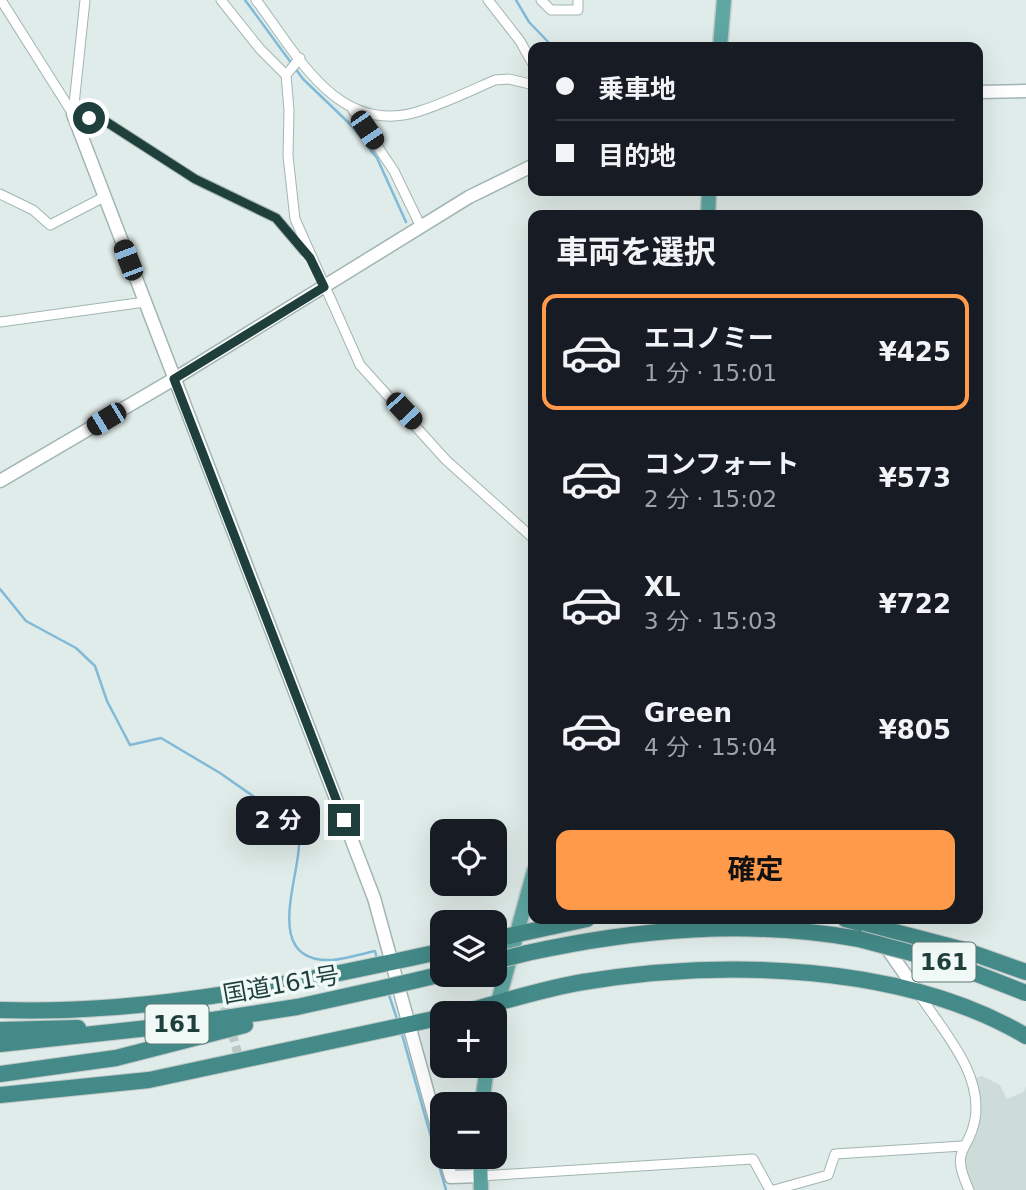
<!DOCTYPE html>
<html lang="ja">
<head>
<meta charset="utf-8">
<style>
	:root { --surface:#171b24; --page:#242831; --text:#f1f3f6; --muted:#9ea1a6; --line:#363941; --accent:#ff9a4b }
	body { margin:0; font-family:"DejaVu Sans","Noto Sans JP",sans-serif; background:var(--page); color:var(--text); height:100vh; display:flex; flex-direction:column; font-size:26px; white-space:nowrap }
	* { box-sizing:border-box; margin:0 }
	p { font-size:23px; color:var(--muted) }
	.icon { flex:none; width:38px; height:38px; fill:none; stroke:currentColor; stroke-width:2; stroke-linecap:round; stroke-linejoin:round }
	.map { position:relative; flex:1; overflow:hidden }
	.panel { position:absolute; left:528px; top:210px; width:455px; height:714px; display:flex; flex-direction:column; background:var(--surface); border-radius:14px; box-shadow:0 7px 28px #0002 }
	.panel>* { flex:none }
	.guide { position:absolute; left:528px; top:42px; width:455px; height:154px; border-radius:14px; box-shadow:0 7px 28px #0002; display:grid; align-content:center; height:154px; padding:0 28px; background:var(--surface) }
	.controls { position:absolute; left:430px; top:819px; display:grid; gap:14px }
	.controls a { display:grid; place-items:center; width:77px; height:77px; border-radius:14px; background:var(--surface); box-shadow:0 7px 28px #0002; font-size:35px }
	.end { position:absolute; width:32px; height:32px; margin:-16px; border:9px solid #1e3f3c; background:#fff; box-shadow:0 0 0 4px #fff }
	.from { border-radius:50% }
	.bubble { position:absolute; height:49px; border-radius:14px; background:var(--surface); box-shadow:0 7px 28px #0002; font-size:23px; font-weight:700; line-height:49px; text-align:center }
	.car { position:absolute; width:21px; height:42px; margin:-21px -10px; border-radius:9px; box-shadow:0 0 5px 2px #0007; background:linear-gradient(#222 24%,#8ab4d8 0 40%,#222 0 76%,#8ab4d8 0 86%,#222 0) }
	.guide b { display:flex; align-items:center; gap:24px; height:66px; font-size:26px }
	.guide b+b { border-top:2px solid var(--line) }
	.guide i { width:18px; height:18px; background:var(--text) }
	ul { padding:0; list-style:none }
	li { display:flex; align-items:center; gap:21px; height:116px; margin:0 14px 10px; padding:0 14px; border:4px solid transparent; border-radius:14px }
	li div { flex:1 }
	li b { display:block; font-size:26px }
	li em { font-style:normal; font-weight:700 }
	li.selected { border-color:var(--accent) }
	li>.icon { width:63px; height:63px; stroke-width:1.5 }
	h2 { padding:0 28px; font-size:32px; line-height:84px }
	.primary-button { display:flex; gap:14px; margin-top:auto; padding:14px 28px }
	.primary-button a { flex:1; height:80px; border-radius:14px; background:var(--accent); color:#111; font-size:28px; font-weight:700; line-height:80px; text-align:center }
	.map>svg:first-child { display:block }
	.built { fill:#cedcd9 }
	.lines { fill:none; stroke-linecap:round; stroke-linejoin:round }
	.stream { stroke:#81bad8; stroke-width:2.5 }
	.minor-tunnel { stroke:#b9c9c6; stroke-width:9; stroke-dasharray:9 4.5; stroke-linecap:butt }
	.minor-casing { stroke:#a2b5b2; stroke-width:11 }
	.tertiary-casing { stroke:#a2b5b2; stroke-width:15 }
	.primary-casing { stroke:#c0c9c8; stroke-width:17 }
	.trunk-casing { stroke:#c0c9c8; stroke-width:18 }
	.minor { stroke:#fff; stroke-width:9 }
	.tertiary { stroke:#fff; stroke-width:12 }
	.primary { stroke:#5fa7a3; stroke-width:14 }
	.trunk { stroke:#438a88; stroke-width:16 }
	.trunk-bridge-casing { stroke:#c0c9c8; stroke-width:18; stroke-linecap:butt }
	.trunk-bridge { stroke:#438a88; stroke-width:16 }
	.route { stroke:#1e3f3c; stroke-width:9 }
	.labels { text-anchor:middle; stroke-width:7; stroke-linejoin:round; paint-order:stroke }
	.shield { fill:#f0f9f6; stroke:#5d7774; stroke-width:2 }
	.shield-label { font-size:23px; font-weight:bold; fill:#1e3f3c }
	.street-label { font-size:24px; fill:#1e3f3c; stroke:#f0f9f6 }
</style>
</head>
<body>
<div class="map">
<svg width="1026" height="1190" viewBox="0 0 1026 1190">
	<rect width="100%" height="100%" fill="#e0ece9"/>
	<polygon class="built" points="982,1076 1000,1085 1007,1099 1023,1092 1026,1087 1026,1190 975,1190 963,1164 976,1126 976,1078"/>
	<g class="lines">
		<g class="stream">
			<polyline points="245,0 303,79 351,125 377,158 406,222"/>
			<polyline points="516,0 529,22 553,47"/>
			<path d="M0 589 26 621 76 648 95 666 107 701 130 745 161 738 220 773 296 826C296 829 299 839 299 845 298 882 263 963 332 960 346 959 361 954 375 951L377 959"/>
			<polyline points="388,992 398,1022"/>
			<polyline points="401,1031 446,1190"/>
		</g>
		<polyline class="minor-tunnel" points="221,994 238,1054"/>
		<g class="minor-casing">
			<g id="minor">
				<polyline points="1,0 73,114 105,121 195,179 276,218 304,251"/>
				<polyline points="221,0 260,49 286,75 289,110 288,156 295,219 360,365 446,460 534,539"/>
				<path d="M256 0C297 54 338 138 420 111 445 103 470 91 495 80L509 79 534 85"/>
				<polyline points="488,0 520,41 534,66"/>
				<polyline points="541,0 551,10 578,10 578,0"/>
				<polyline points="286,75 300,58"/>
				<polyline points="353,110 394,171 421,227"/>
				<polyline points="73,114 85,0"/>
				<polyline points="0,194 33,210 50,225 104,197"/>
				<polyline points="0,322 145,302"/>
				<path d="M919 994C942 1030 983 1073 975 1119 969 1154 949 1146 969 1190"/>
				<polyline points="480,1176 753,1159 770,1190"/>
				<polyline points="774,1190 828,1175 835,1154 963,1146"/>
			</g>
		</g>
		<g class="tertiary-casing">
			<g id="tertiary">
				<polyline points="978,92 1026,91"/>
				<polyline points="73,114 374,898 443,1148"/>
				<polyline points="0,481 174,379 469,197 534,165"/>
				<polyline points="884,944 916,990"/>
				<polyline points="445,1157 451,1177 480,1176"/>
			</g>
		</g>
		<g class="primary-casing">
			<g id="primary">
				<polyline points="720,47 724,0"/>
				<polyline points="708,215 709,191"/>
				<polyline points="495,1013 534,871"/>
				<polyline points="482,1104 487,1066"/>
				<polyline points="480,1157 481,1190"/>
			</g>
		</g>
		<g class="trunk-casing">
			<g id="trunk">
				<polyline points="845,919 964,950 1026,972"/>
				<polyline points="495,939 587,919"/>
				<path d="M527 953C637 929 747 919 859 939"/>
				<path d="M0 1010C149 1015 298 983 443 951"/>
				<path d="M459 1013C500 1003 541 989 583 982 723 959 902 963 1026 1036"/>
				<polyline points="0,1030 78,1028"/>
				<polyline points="0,1044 186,1024 297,1007 383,988"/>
				<polyline points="0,1074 116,1058 245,1025"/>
				<polyline points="0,1095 149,1080 443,1017"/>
			</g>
		</g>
		<use href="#minor" class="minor"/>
		<use href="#tertiary" class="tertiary"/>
		<use href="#primary" class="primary"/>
		<use href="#trunk" class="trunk"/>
		<g class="trunk-bridge-casing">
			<g id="trunk-bridge">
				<polyline points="859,939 949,963 1026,993"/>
				<polyline points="495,961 527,953"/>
				<polyline points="383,988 443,974"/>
			</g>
		</g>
		<use href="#trunk-bridge" class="trunk-bridge"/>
	</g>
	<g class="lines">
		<polyline class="route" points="89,118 105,121 195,179 276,218 310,258 324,287 174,379 344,820"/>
	</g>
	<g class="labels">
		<g class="shield">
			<rect x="912.5" y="942.5" width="63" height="39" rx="5"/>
			<rect x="145.5" y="1004.5" width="63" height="39" rx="5"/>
		</g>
		<g class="shield-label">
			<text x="944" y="970">161</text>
			<text x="177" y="1032">161</text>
		</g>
		<g class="street-label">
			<text transform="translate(281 985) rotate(-10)" y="8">国道161号</text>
		</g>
	</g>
</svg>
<div class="controls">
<a><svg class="icon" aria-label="locate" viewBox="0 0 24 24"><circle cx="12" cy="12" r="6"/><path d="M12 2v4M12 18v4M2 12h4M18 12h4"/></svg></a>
<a><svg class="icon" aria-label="layers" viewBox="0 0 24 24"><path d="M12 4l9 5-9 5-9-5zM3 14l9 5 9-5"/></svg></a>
<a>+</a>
<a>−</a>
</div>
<i class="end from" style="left:89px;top:118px"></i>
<i class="end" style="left:344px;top:820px"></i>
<div class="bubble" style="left:236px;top:796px;width:84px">2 分</div>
<i class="car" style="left:367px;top:130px;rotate:146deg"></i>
<i class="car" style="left:128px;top:260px;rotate:339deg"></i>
<i class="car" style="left:404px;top:411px;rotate:137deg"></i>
<i class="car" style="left:106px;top:419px;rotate:239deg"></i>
<div class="guide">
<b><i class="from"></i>乗車地</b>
<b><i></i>目的地</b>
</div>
<section class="panel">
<h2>車両を選択</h2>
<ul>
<li class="selected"><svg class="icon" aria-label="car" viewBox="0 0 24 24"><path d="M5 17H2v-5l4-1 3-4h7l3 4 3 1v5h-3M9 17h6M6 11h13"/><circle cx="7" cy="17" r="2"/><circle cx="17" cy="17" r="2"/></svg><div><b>エコノミー</b><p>1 分 · 15:01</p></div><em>¥425</em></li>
<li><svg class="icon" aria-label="car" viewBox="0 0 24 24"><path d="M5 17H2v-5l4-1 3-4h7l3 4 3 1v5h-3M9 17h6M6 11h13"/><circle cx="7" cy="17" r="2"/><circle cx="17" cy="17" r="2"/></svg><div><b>コンフォート</b><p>2 分 · 15:02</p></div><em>¥573</em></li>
<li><svg class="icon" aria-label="car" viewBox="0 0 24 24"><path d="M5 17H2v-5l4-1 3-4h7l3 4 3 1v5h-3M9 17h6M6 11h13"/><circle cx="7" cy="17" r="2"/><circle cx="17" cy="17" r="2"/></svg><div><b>XL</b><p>3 分 · 15:03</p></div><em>¥722</em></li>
<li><svg class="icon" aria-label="car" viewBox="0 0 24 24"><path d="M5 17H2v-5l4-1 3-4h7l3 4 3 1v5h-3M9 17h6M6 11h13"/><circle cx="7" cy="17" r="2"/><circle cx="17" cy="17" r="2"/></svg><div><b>Green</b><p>4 分 · 15:04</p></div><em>¥805</em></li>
</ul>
<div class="primary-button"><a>確定</a></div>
</section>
</div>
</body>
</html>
